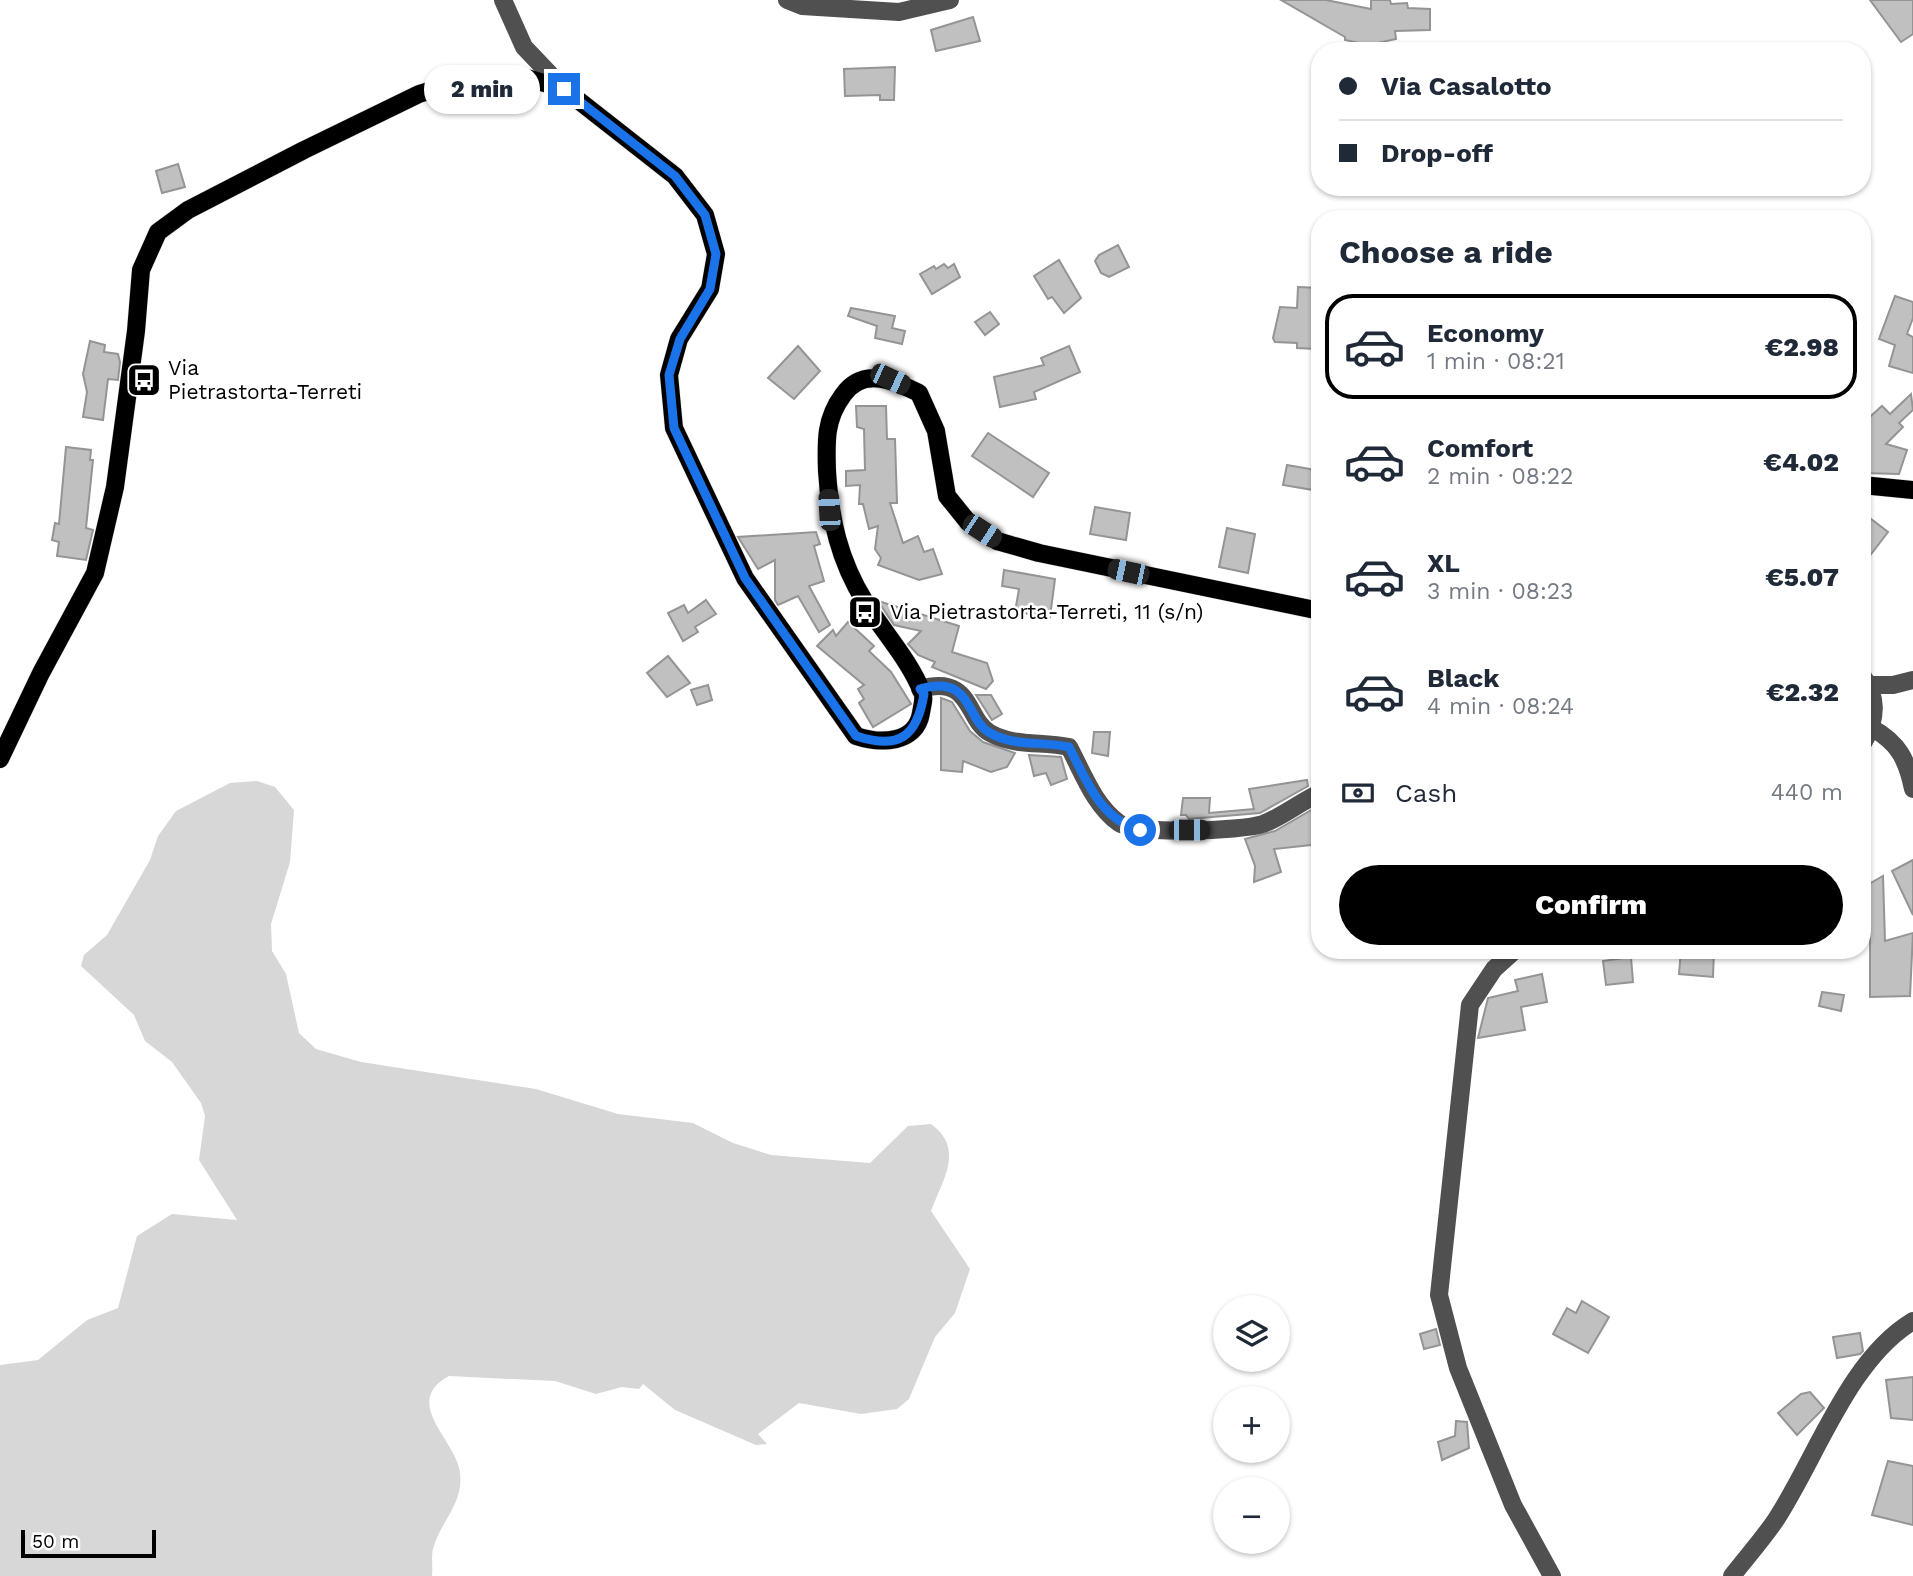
<!DOCTYPE html>
<html lang="en">
<head>
<meta charset="utf-8">
<style>
	:root { --surface:#fff; --page:#f2f2f3; --text:#1f2937; --muted:#747a83; --line:#e0e1e3; --accent:#000 }
	body { margin:0; font-family:"Work Sans",sans-serif; background:var(--page); color:var(--text); height:100vh; display:flex; flex-direction:column; font-size:26px; white-space:nowrap }
	* { box-sizing:border-box; margin:0 }
	p { font-size:23px; color:var(--muted) }
	.icon { flex:none; width:38px; height:38px; fill:none; stroke:currentColor; stroke-width:2; stroke-linecap:round; stroke-linejoin:round }
	.map { position:relative; flex:1; overflow:hidden }
	.drawer { position:absolute; left:1311px; top:210px; width:560px; height:749px; display:flex; flex-direction:column; background:var(--surface); border-radius:28px; box-shadow:0 2px 5px #0004 }
	.drawer>* { flex:none }
	.guide { position:absolute; left:1311px; top:42px; width:560px; height:154px; border-radius:28px; box-shadow:0 2px 5px #0004; display:grid; align-content:center; height:154px; padding:0 28px; background:var(--surface) }
	.controls { position:absolute; left:1213px; top:1295px; display:grid; gap:14px }
	.controls a { display:grid; place-items:center; width:77px; height:77px; border-radius:50%; background:var(--surface); box-shadow:0 2px 5px #0004; font-size:35px }
	.scale { position:absolute; left:21px; bottom:18px; width:135px; box-sizing:border-box; padding-left:7px; border:4px solid #000; border-top:0; font-size:19px; line-height:24px; white-space:nowrap; color:#000; -webkit-text-stroke:5px #fff; paint-order:stroke }
	.end { position:absolute; width:32px; height:32px; margin:-16px; border:9px solid #1a73e8; background:#fff; box-shadow:0 0 0 4px #fff }
	.from { border-radius:50% }
	.bubble { position:absolute; height:49px; border-radius:24px; background:var(--surface); box-shadow:0 2px 5px #0004; font-size:23px; font-weight:800; line-height:49px; text-align:center }
	.car { position:absolute; width:21px; height:42px; margin:-21px -10px; border-radius:9px; box-shadow:0 0 5px 2px #0007; background:linear-gradient(#222 24%,#8ab4d8 0 40%,#222 0 76%,#8ab4d8 0 86%,#222 0) }
	.guide b { display:flex; align-items:center; gap:24px; height:66px; font-size:26px }
	.guide b+b { border-top:2px solid var(--line) }
	.guide i { width:18px; height:18px; background:var(--text) }
	ul { padding:0; list-style:none }
	li { display:flex; align-items:center; gap:21px; height:105px; margin:0 14px 10px; padding:0 14px; border:4px solid transparent; border-radius:28px }
	li div { flex:1 }
	li b { display:block; font-size:26px }
	li em { font-style:normal; font-weight:800 }
	li.current { border-color:var(--accent) }
	li>.icon { width:63px; height:63px; stroke-width:1.5 }
	h2 { padding:0 28px; font-size:32px; line-height:84px }
	.pay { display:flex; align-items:center; gap:18px; height:77px; padding:0 28px; font-size:26px }
	.pay p { margin-inline-start:auto }
	.action { display:flex; gap:14px; margin-top:auto; padding:14px 28px }
	.action a { flex:1; height:80px; border-radius:42px; background:var(--accent); color:#fff; font-size:28px; font-weight:800; line-height:80px; text-align:center }
	.map>svg:first-child { display:block }
	.green { fill:#d7d7d7 }
	.building { fill:#c0c0c0; stroke:#949494; stroke-width:2 }
	.lines { fill:none; stroke-linecap:round; stroke-linejoin:round }
	.major-casing { stroke:#dbdbdb; stroke-width:19 }
	.minor { stroke:#505050; stroke-width:18 }
	.major { stroke:#000; stroke-width:18 }
	.route { stroke:#1a73e8; stroke-width:9 }
	.labels { text-anchor:middle; stroke-width:5; stroke-linejoin:round; paint-order:stroke }
	.poi-label { font-size:21px; fill:#000; stroke:#fff; text-anchor:start }
</style>
</head>
<body>
<div class="map">
<svg width="1913" height="1576" viewBox="0 0 1913 1576">
	<rect width="100%" height="100%" fill="#fff"/>
	<path class="green" d="M257 781 275 787 294 810 290 862 271 924 272 951 286 974 299 1033 316 1049 361 1062 536 1089 618 1114 693 1123 733 1143 771 1155 870 1163 908 1126 931 1124C965 1149 943 1179 931 1211L970 1269 955 1313 935 1337 909 1399 897 1409 861 1414 799 1403 758 1434 767 1444 756 1445 675 1410 643 1384 639 1389 622 1387 596 1394 555 1381 449 1376C402 1401 453 1439 459 1468 467 1501 440 1521 433 1549 431 1557 433 1568 432 1576H0V1365L38 1360 87 1320 118 1308 137 1236 172 1214 237 1220 199 1160 205 1116 201 1103 172 1062 145 1041 134 1015 81 966 84 955 107 935 150 860 158 836 176 811 230 783Z"/>
	<g class="building">
		<polygon points="1281,0 1326,0 1371,9 1371,0 1390,0 1391,4 1407,3 1408,8 1430,9 1430,30 1395,31 1396,39 1369,45 1345,40 1345,37"/>
		<polygon points="1870,0 1913,0 1913,34 1901,42"/>
		<polygon points="973,17 980,41 936,51 931,30"/>
		<polygon points="895,67 894,100 880,100 880,95 845,96 844,69"/>
		<polygon points="178,164 185,187 162,193 156,171"/>
		<polygon points="1118,245 1129,267 1109,277 1101,273 1095,261 1099,255"/>
		<polygon points="1059,260 1081,298 1064,313 1052,297 1048,299 1034,276"/>
		<polygon points="944,264 948,268 954,264 960,277 932,294 920,274 934,266 936,269"/>
		<polygon points="1298,287 1320,288 1316,349 1297,348 1297,343 1275,342 1273,338 1280,307 1297,308"/>
		<polygon points="1895,296 1913,302 1913,318 1907,334 1913,337 1913,373 1889,366 1895,345 1879,339"/>
		<polygon points="851,308 895,316 892,328 905,331 902,344 875,338 877,326 848,316"/>
		<polygon points="990,312 999,324 985,335 975,322"/>
		<polygon points="90,341 105,345 104,352 118,354 120,362 118,380 108,379 103,420 83,417 87,392 83,374"/>
		<polygon points="798,346 820,371 794,399 768,378"/>
		<polygon points="1069,346 1080,372 1034,392 1036,399 1000,407 994,377 1044,365 1041,358"/>
		<polygon points="1911,394 1913,410 1899,423 1903,427 1886,444 1907,450 1899,474 1862,473 1862,424 1882,406 1890,414"/>
		<polygon points="856,406 886,406 887,439 895,439 897,503 890,503 903,543 918,536 924,552 933,549 942,574 919,580 878,565 881,558 875,549 878,526 869,529 863,504 859,504 860,485 846,486 846,471 865,470 864,429 857,427"/>
		<polygon points="988,433 1049,473 1033,497 972,456"/>
		<polygon points="66,447 91,450 90,460 93,460 86,528 93,530 86,560 57,556 59,542 52,540 55,523 59,524"/>
		<polygon points="1287,465 1316,470 1313,490 1283,485"/>
		<polygon points="1095,507 1130,513 1126,540 1090,534"/>
		<polygon points="1862,512 1888,532 1862,566"/>
		<polygon points="1227,528 1255,534 1248,573 1219,567"/>
		<polygon points="816,532 820,544 814,546 824,581 809,586 830,625 819,632 798,596 778,605 775,600 775,560 758,569 738,537"/>
		<polygon points="1004,570 1055,579 1050,617 1015,612 1019,589 1002,586"/>
		<polygon points="706,600 716,614 695,627 698,632 683,641 668,613 684,605 688,613"/>
		<polygon points="878,601 959,626 952,652 987,663 993,681 986,689 932,667 935,662 918,655 908,644 921,631 894,625"/>
		<polygon points="848,622 874,646 869,651 891,672 911,704 873,727 859,703 864,699 858,689 864,685 817,646 833,630 836,636"/>
		<polygon points="668,656 690,683 667,697 647,673"/>
		<polygon points="708,685 712,700 697,705 691,690"/>
		<polygon points="976,695 991,695 1002,714 992,720"/>
		<polygon points="941,698 952,702 970,731 983,742 1015,753 1007,767 991,772 963,761 962,772 941,770"/>
		<polygon points="1094,732 1110,732 1108,756 1092,753"/>
		<polygon points="1029,755 1061,757 1067,779 1051,785 1046,773 1034,776"/>
		<polygon points="1307,780 1308,786 1260,813 1189,819 1186,815 1181,815 1183,798 1210,798 1209,813 1254,809 1249,789"/>
		<polygon points="1313,809 1320,844 1274,849 1281,872 1254,882 1255,866 1245,839 1275,831"/>
		<polygon points="1913,860 1913,915 1892,871"/>
		<polygon points="1883,876 1885,941 1913,933 1910,996 1870,997 1870,906 1862,905 1862,888"/>
		<polygon points="1681,950 1714,950 1713,977 1679,974"/>
		<polygon points="1631,957 1633,982 1606,985 1603,961"/>
		<polygon points="1542,974 1547,1002 1521,1007 1525,1030 1478,1038 1488,998 1518,991 1515,980"/>
		<polygon points="1822,992 1844,995 1841,1011 1819,1006"/>
		<polygon points="1582,1301 1609,1317 1588,1353 1553,1334 1567,1308 1576,1313"/>
		<polygon points="1436,1329 1440,1345 1424,1349 1420,1334"/>
		<polygon points="1860,1333 1863,1351 1860,1354 1837,1358 1833,1337"/>
		<polygon points="1913,1377 1913,1420 1891,1418 1886,1380"/>
		<polygon points="1810,1392 1824,1408 1797,1435 1778,1413 1801,1394"/>
		<polygon points="1456,1421 1467,1422 1469,1448 1442,1460 1438,1442 1455,1436"/>
		<polygon points="1888,1461 1913,1466 1913,1525 1872,1515"/>
	</g>
	<g class="lines">
		<g class="major-casing">
			<g id="major">
				<polyline points="1862,485 1913,490"/>
				<path d="M0 759 41 673 95 573 115 487 136 331 141 270 158 232 188 210 304 150 419 94 480 75 524 77 564 89 675 176 705 215 716 254 710 289 679 339 669 375 674 428 745 578 856 736C880 744 916 744 921 713 922 706 925 698 922 692 909 659 883 632 865 602 839 560 830 519 827 471 826 442 825 419 843 395 863 366 894 381 919 393L936 431 947 496 968 522 997 541 1039 553 1320 611"/>
			</g>
		</g>
		<g class="minor">
			<polyline points="503,0 524,47 564,89"/>
			<polyline points="787,0 802,6 899,12 950,0"/>
			<path d="M1862 675C1879 698 1876 722 1862 745"/>
			<polyline points="1869,685 1893,685 1913,680"/>
			<path d="M920 689C973 674 965 719 990 733 1015 747 1042 741 1069 747 1083 773 1094 805 1119 823 1135 835 1241 831 1263 824 1282 817 1300 802 1320 793"/>
			<path d="M1872 728C1899 743 1907 760 1913 789"/>
			<polyline points="1515,950 1494,969 1470,1005 1439,1295 1458,1368 1513,1505 1552,1576"/>
			<path d="M1732 1576C1746 1558 1762 1540 1775 1521 1816 1459 1848 1360 1913 1321"/>
		</g>
		<use href="#major" class="major"/>
	</g>
	<g class="lines">
		<path class="route" d="M564 89 675 176 705 215 716 254 710 289 680 339 669 375 674 428 745 578 856 736C899 750 917 737 924 694L920 689C973 674 965 719 990 733 1015 747 1042 741 1069 747 1087 781 1100 819 1140 830"/>
	</g>
	<defs>
		<g id="bus-square" transform="scale(1.75)"><rect x="-9" y="-9" width="18" height="18" rx="4" fill="#000" stroke="#fff"/><path d="M-5-6H5V4H4V6H2V4H-2V6H-4V4H-5ZM-3.5-4V0h7V-4ZM-3.5 1.2v1.5H-2V1.2ZM2 1.2v1.5H3.5V1.2Z" fill="#fff"/></g>
	</defs>
	<g fill-rule="evenodd">
		<use href="#bus-square" x="144" y="380"/>
		<use href="#bus-square" x="865" y="612"/>
	</g>
	<g class="labels">
		<g class="poi-label">
			<text x="168" y="375">Via<tspan x="168" dy="24">Pietrastorta-Terreti</tspan></text>
			<text x="890" y="619">Via Pietrastorta-Terreti, 11 (s/n)</text>
		</g>
	</g>
</svg>
<div class="controls">
<a><svg class="icon" aria-label="layers" viewBox="0 0 24 24"><path d="M12 4l9 5-9 5-9-5zM3 14l9 5 9-5"/></svg></a>
<a>+</a>
<a>−</a>
</div>
<div class="scale">50 m</div>
<i class="end from" style="left:1140px;top:830px"></i>
<i class="end" style="left:564px;top:89px"></i>
<div class="bubble" style="left:424px;top:65px;width:116px">2 min</div>
<i class="car" style="left:890px;top:379px;rotate:115deg"></i>
<i class="car" style="left:829px;top:510px;rotate:357deg"></i>
<i class="car" style="left:982px;top:531px;rotate:123deg"></i>
<i class="car" style="left:1128px;top:572px;rotate:282deg"></i>
<i class="car" style="left:1189px;top:830px;rotate:90deg"></i>
<div class="guide">
<b><i class="from"></i>Via Casalotto</b>
<b><i></i>Drop-off</b>
</div>
<section class="drawer">
<h2>Choose a ride</h2>
<ul>
<li class="current"><svg class="icon" aria-label="car" viewBox="0 0 24 24"><path d="M5 17H2v-5l4-1 3-4h7l3 4 3 1v5h-3M9 17h6M6 11h13"/><circle cx="7" cy="17" r="2"/><circle cx="17" cy="17" r="2"/></svg><div><b>Economy</b><p>1 min · 08:21</p></div><em>€2.98</em></li>
<li><svg class="icon" aria-label="car" viewBox="0 0 24 24"><path d="M5 17H2v-5l4-1 3-4h7l3 4 3 1v5h-3M9 17h6M6 11h13"/><circle cx="7" cy="17" r="2"/><circle cx="17" cy="17" r="2"/></svg><div><b>Comfort</b><p>2 min · 08:22</p></div><em>€4.02</em></li>
<li><svg class="icon" aria-label="car" viewBox="0 0 24 24"><path d="M5 17H2v-5l4-1 3-4h7l3 4 3 1v5h-3M9 17h6M6 11h13"/><circle cx="7" cy="17" r="2"/><circle cx="17" cy="17" r="2"/></svg><div><b>XL</b><p>3 min · 08:23</p></div><em>€5.07</em></li>
<li><svg class="icon" aria-label="car" viewBox="0 0 24 24"><path d="M5 17H2v-5l4-1 3-4h7l3 4 3 1v5h-3M9 17h6M6 11h13"/><circle cx="7" cy="17" r="2"/><circle cx="17" cy="17" r="2"/></svg><div><b>Black</b><p>4 min · 08:24</p></div><em>€2.32</em></li>
</ul>
<div class="pay"><svg class="icon" aria-label="cash" viewBox="0 0 24 24"><path d="M3 7h18v10H3z"/><circle cx="12" cy="12" r="2"/></svg>Cash<p>440 m</p></div>
<div class="action"><a>Confirm</a></div>
</section>
</div>
</body>
</html>
